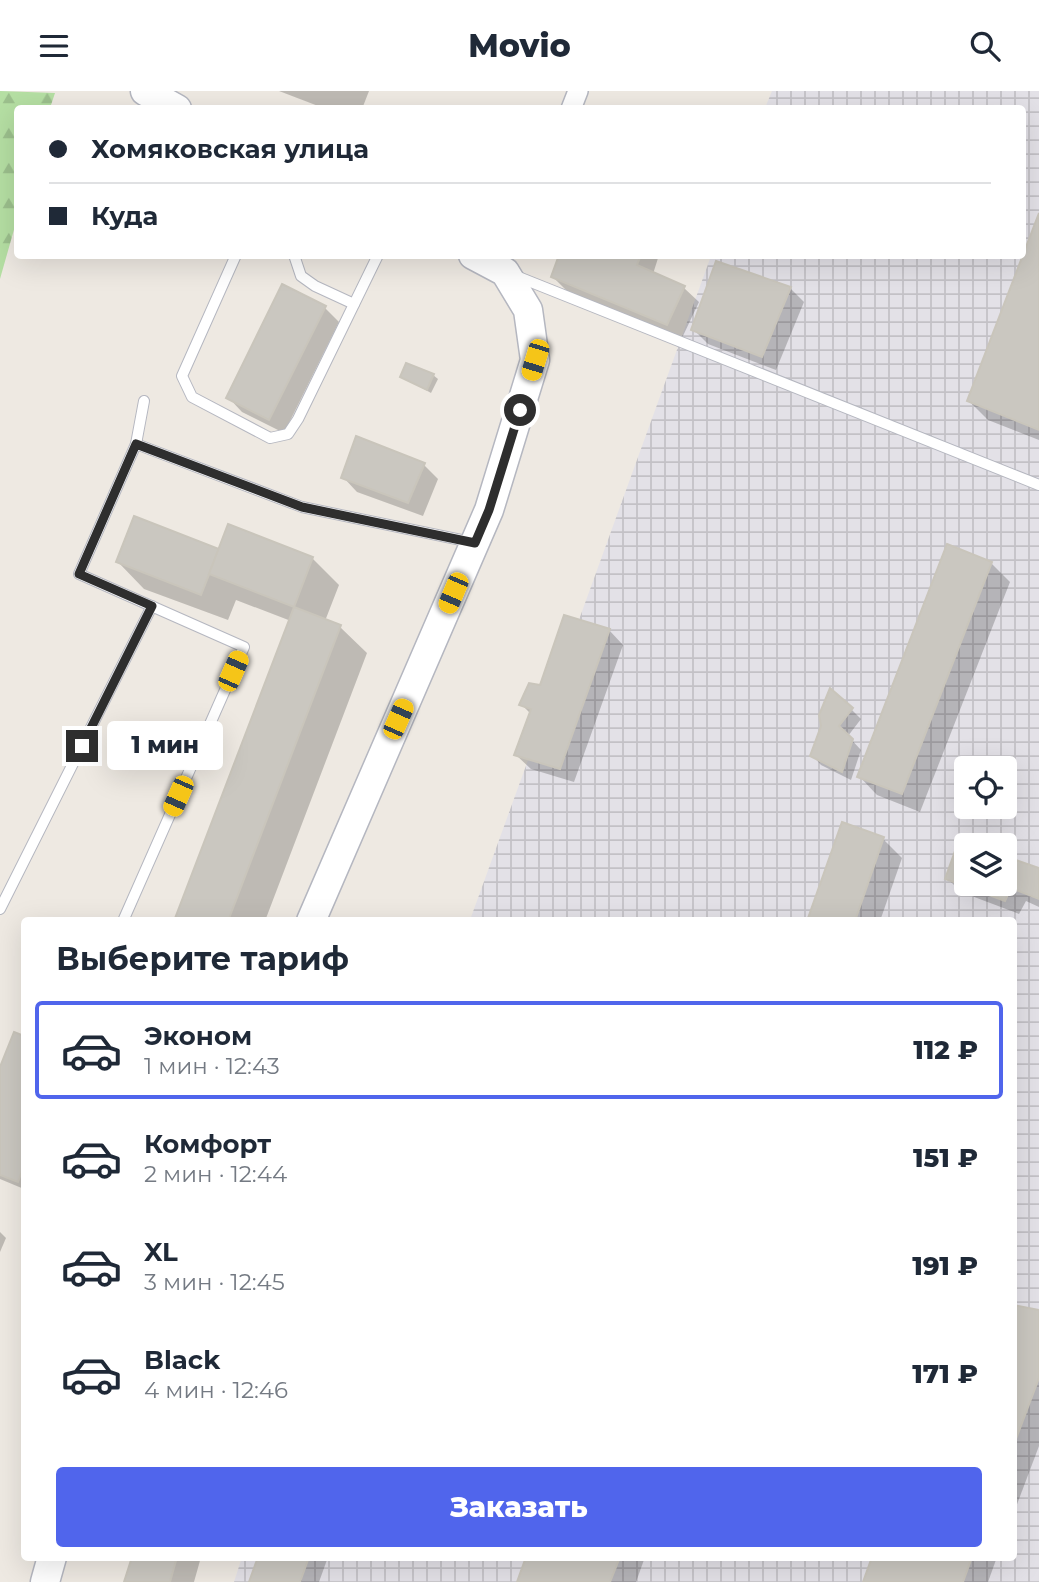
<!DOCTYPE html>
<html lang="ru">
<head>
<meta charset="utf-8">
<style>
	:root { --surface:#fff; --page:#f2f2f3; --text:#1f2937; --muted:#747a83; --line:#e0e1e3; --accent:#5065ec }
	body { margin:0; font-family:Montserrat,sans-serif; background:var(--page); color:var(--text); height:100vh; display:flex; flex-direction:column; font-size:26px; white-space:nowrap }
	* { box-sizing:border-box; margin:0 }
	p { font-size:23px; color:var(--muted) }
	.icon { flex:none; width:38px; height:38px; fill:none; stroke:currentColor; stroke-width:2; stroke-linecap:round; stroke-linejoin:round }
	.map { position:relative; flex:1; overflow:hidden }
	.panel { position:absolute; left:21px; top:826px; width:996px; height:644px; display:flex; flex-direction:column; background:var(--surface); border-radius:7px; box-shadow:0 7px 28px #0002 }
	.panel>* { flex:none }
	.guide { position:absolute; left:14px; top:14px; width:1012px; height:154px; border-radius:7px; box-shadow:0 7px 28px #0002; display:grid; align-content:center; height:154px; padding:0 35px; background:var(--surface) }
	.fabs { position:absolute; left:954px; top:665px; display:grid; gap:14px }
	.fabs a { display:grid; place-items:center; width:63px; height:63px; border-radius:7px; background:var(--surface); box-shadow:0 7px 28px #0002; font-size:35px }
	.end { position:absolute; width:32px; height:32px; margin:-16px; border:9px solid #2e2e2e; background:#fff; box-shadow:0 0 0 4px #fff }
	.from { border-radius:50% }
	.bubble { position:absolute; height:49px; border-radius:7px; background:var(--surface); box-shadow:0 7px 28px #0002; font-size:23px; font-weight:800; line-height:49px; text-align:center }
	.car { position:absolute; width:21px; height:42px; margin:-21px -10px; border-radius:9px; box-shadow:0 0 5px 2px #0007; background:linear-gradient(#f5c518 24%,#345 0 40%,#f5c518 0 76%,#345 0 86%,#f5c518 0) }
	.guide b { display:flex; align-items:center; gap:24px; height:66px; font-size:26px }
	.guide b+b { border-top:2px solid var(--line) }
	.guide i { width:18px; height:18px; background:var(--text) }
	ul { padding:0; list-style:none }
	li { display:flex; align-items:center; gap:21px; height:98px; margin:0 14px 10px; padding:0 21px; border:4px solid transparent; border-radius:7px }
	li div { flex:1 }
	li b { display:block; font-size:26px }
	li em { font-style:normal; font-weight:800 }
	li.selected { border-color:var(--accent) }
	li>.icon { width:63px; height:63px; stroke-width:1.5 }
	h2 { padding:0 35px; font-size:32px; line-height:84px }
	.button { display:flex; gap:14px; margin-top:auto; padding:14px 35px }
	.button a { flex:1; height:80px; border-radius:7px; background:var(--accent); color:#fff; font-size:28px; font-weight:800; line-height:80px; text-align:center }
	header { display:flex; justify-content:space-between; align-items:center; height:91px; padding:0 35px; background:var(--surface); font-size:32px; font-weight:800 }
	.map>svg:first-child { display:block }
	.industrial { fill:url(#industrial-grid); fill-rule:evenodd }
	.forest { fill:url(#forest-firs) }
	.shadow { fill:#0003 }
	.building { fill:#cac7c0; stroke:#c9c5bb; stroke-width:2 }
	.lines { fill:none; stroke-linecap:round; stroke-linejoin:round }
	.lane-casing { stroke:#b5b7c0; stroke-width:12 }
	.street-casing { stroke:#b5b7c0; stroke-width:22 }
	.secondary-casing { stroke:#b5b7c0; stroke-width:31 }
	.lane { stroke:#fff; stroke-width:10 }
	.street { stroke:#fff; stroke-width:19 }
	.secondary { stroke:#fff; stroke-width:28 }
	.route { stroke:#2e2e2e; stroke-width:9 }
</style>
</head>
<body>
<header><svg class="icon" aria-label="menu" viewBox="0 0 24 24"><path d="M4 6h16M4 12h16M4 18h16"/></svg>Movio<svg class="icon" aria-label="search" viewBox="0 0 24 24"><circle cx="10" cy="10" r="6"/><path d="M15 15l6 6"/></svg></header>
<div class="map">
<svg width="1039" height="1491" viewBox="0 0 1039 1491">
	<defs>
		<pattern id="industrial-grid" width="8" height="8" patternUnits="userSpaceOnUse" patternTransform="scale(1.75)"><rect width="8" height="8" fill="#e3e1e7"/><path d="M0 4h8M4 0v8" fill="none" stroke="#c3c1c6"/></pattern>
		<pattern id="forest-firs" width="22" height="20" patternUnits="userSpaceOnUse" patternTransform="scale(1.75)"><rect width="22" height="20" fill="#b5dfa3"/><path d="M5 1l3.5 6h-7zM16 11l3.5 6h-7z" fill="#9cc08d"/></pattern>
	</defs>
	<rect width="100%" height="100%" fill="#eee9e2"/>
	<path class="industrial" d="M772 0H1039V1491H234L242 1466H1013V830L470 829 711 165 1022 164V18L765 17ZM966 677H1004V716H966ZM966 754H1004V793H966Z"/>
	<polygon class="forest" points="0,0 55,2 50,17 18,18 17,128 0,188"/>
	<g class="shadow">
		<polygon points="279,0 369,0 362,18 326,18"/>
		<polygon points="1039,127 1039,349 988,329 969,310"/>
		<polygon points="618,164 659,164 653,183 684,197 699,211 682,247 567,200 553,186"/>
		<polygon points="283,196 325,217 339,231 284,342 242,321 228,306"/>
		<polygon points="790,197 804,211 776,279 708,253 694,239"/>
		<polygon points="407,275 433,284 438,288 431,302 403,286"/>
		<polygon points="424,374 438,388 423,425 357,401 343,386"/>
		<polygon points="220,460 312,467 339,494 325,530 340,536 367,562 265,830 176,830 291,530 236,509 228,529 144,498 118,471"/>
		<polygon points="991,472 1010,491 920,721 877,704 859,685"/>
		<polygon points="609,539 623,554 574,691 531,678 516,664 531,623 521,613"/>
		<polygon points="851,618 861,628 848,645 861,659 851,689 821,674 812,664 822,635"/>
		<polygon points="843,734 883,748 902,767 880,830 809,830"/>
		<polygon points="960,752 967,754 966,793 1004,793 1039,779 1039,816 1026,810 1019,823 961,801 947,787"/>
		<polygon points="15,943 24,947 24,1098 0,1088 0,981"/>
		<polygon points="0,1141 6,1147 0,1161"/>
		<polygon points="1013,1216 1039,1221 1039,1355 1013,1424"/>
		<polygon points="134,1466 201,1466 194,1491 126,1491"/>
		<polygon points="260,1466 328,1466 319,1491 250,1491"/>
		<polygon points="528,1466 645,1466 636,1491 519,1491"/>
		<polygon points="874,1466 997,1466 988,1491 865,1491"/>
	</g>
	<g class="building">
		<polygon points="1039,122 1039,339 967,310"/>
		<polygon points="559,164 641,164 637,174 685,195 667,234 551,186"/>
		<polygon points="716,170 791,196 762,266 691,239"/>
		<polygon points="282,193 326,215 269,329 226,307"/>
		<polygon points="406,272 434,283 427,299 400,286"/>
		<polygon points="356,345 425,372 408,412 341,387"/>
		<polygon points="134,425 219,458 201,504 116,471"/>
		<polygon points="228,433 313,466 294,516 209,483"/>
		<polygon points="947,453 992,471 902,703 857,686"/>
		<polygon points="294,516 341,534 228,830 174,830"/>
		<polygon points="564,524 610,538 560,678 514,664 531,618 519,614 529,592 540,594"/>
		<polygon points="830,597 853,617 839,635 853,648 842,681 810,665 821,635 819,624"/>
		<polygon points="842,731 884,746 855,830 807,830"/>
		<polygon points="959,749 973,754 966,754 966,793 1004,793 1004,765 1039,777 1039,808 1011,797 1005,810 945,788"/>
		<polygon points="14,941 24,945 24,1075 18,1091 0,1084 0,976"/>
		<polygon points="1013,1214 1039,1219 1039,1287 1013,1356"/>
		<polygon points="132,1466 177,1466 170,1491 124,1491"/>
		<polygon points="258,1466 309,1466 300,1491 249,1491"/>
		<polygon points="526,1466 620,1466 610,1491 517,1491"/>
		<polygon points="872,1466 972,1466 963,1491 863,1491"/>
	</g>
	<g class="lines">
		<g class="lane-casing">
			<g id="lane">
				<polyline points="236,164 182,285 192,306 270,347 288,343 298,328 378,164"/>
				<polyline points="294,164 301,185 315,195 354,213"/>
				<polyline points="516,185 1039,394"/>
				<polyline points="136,353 144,310"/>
				<polyline points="0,818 152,515"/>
				<polyline points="123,830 244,556 79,483 136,353 302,416 471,451"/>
			</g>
		</g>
		<g class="street-casing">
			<polyline id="street" points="571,18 578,0"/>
		</g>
		<g class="secondary-casing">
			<g id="secondary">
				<polyline points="145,0 177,18"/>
				<polyline points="311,830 489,419 535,269 528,219 505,181 473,164"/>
				<polyline points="45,1491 52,1466"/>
			</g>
		</g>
		<use href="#lane" class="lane"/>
		<use href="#street" class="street"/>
		<use href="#secondary" class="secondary"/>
	</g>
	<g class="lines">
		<polyline class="route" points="82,655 152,515 79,483 136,353 302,416 475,452 489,419 520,319"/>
	</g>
</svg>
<div class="fabs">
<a><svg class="icon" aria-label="locate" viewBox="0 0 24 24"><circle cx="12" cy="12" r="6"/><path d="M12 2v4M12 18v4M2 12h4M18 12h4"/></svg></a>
<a><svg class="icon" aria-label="layers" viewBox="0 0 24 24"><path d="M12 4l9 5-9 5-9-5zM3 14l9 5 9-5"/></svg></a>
</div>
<i class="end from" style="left:520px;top:319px"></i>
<i class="end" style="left:82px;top:655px"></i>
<div class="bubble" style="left:107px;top:630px;width:116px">1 мин</div>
<i class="car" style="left:535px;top:269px;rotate:197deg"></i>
<i class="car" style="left:453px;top:502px;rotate:203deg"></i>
<i class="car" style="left:233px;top:580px;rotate:24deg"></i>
<i class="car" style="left:398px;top:628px;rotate:24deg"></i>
<i class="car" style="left:178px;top:705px;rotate:204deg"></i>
<div class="guide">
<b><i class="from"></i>Хомяковская улица</b>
<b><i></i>Куда</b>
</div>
<section class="panel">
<h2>Выберите тариф</h2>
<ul>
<li class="selected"><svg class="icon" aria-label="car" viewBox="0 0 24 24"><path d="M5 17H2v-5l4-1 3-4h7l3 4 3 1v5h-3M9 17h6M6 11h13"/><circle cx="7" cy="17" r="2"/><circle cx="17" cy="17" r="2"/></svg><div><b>Эконом</b><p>1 мин · 12:43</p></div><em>112 ₽</em></li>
<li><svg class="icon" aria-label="car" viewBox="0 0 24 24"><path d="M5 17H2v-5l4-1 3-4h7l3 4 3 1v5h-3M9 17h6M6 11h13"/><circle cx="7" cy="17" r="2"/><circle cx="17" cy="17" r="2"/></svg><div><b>Комфорт</b><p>2 мин · 12:44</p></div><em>151 ₽</em></li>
<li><svg class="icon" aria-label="car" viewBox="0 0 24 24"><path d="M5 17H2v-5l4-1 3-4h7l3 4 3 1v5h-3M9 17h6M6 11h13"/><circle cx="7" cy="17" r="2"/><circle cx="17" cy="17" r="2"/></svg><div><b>XL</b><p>3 мин · 12:45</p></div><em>191 ₽</em></li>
<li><svg class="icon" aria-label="car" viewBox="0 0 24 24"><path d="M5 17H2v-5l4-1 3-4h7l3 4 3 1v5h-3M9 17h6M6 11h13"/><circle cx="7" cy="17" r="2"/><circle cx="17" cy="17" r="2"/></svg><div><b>Black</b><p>4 мин · 12:46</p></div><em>171 ₽</em></li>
</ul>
<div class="button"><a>Заказать</a></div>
</section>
</div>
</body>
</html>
